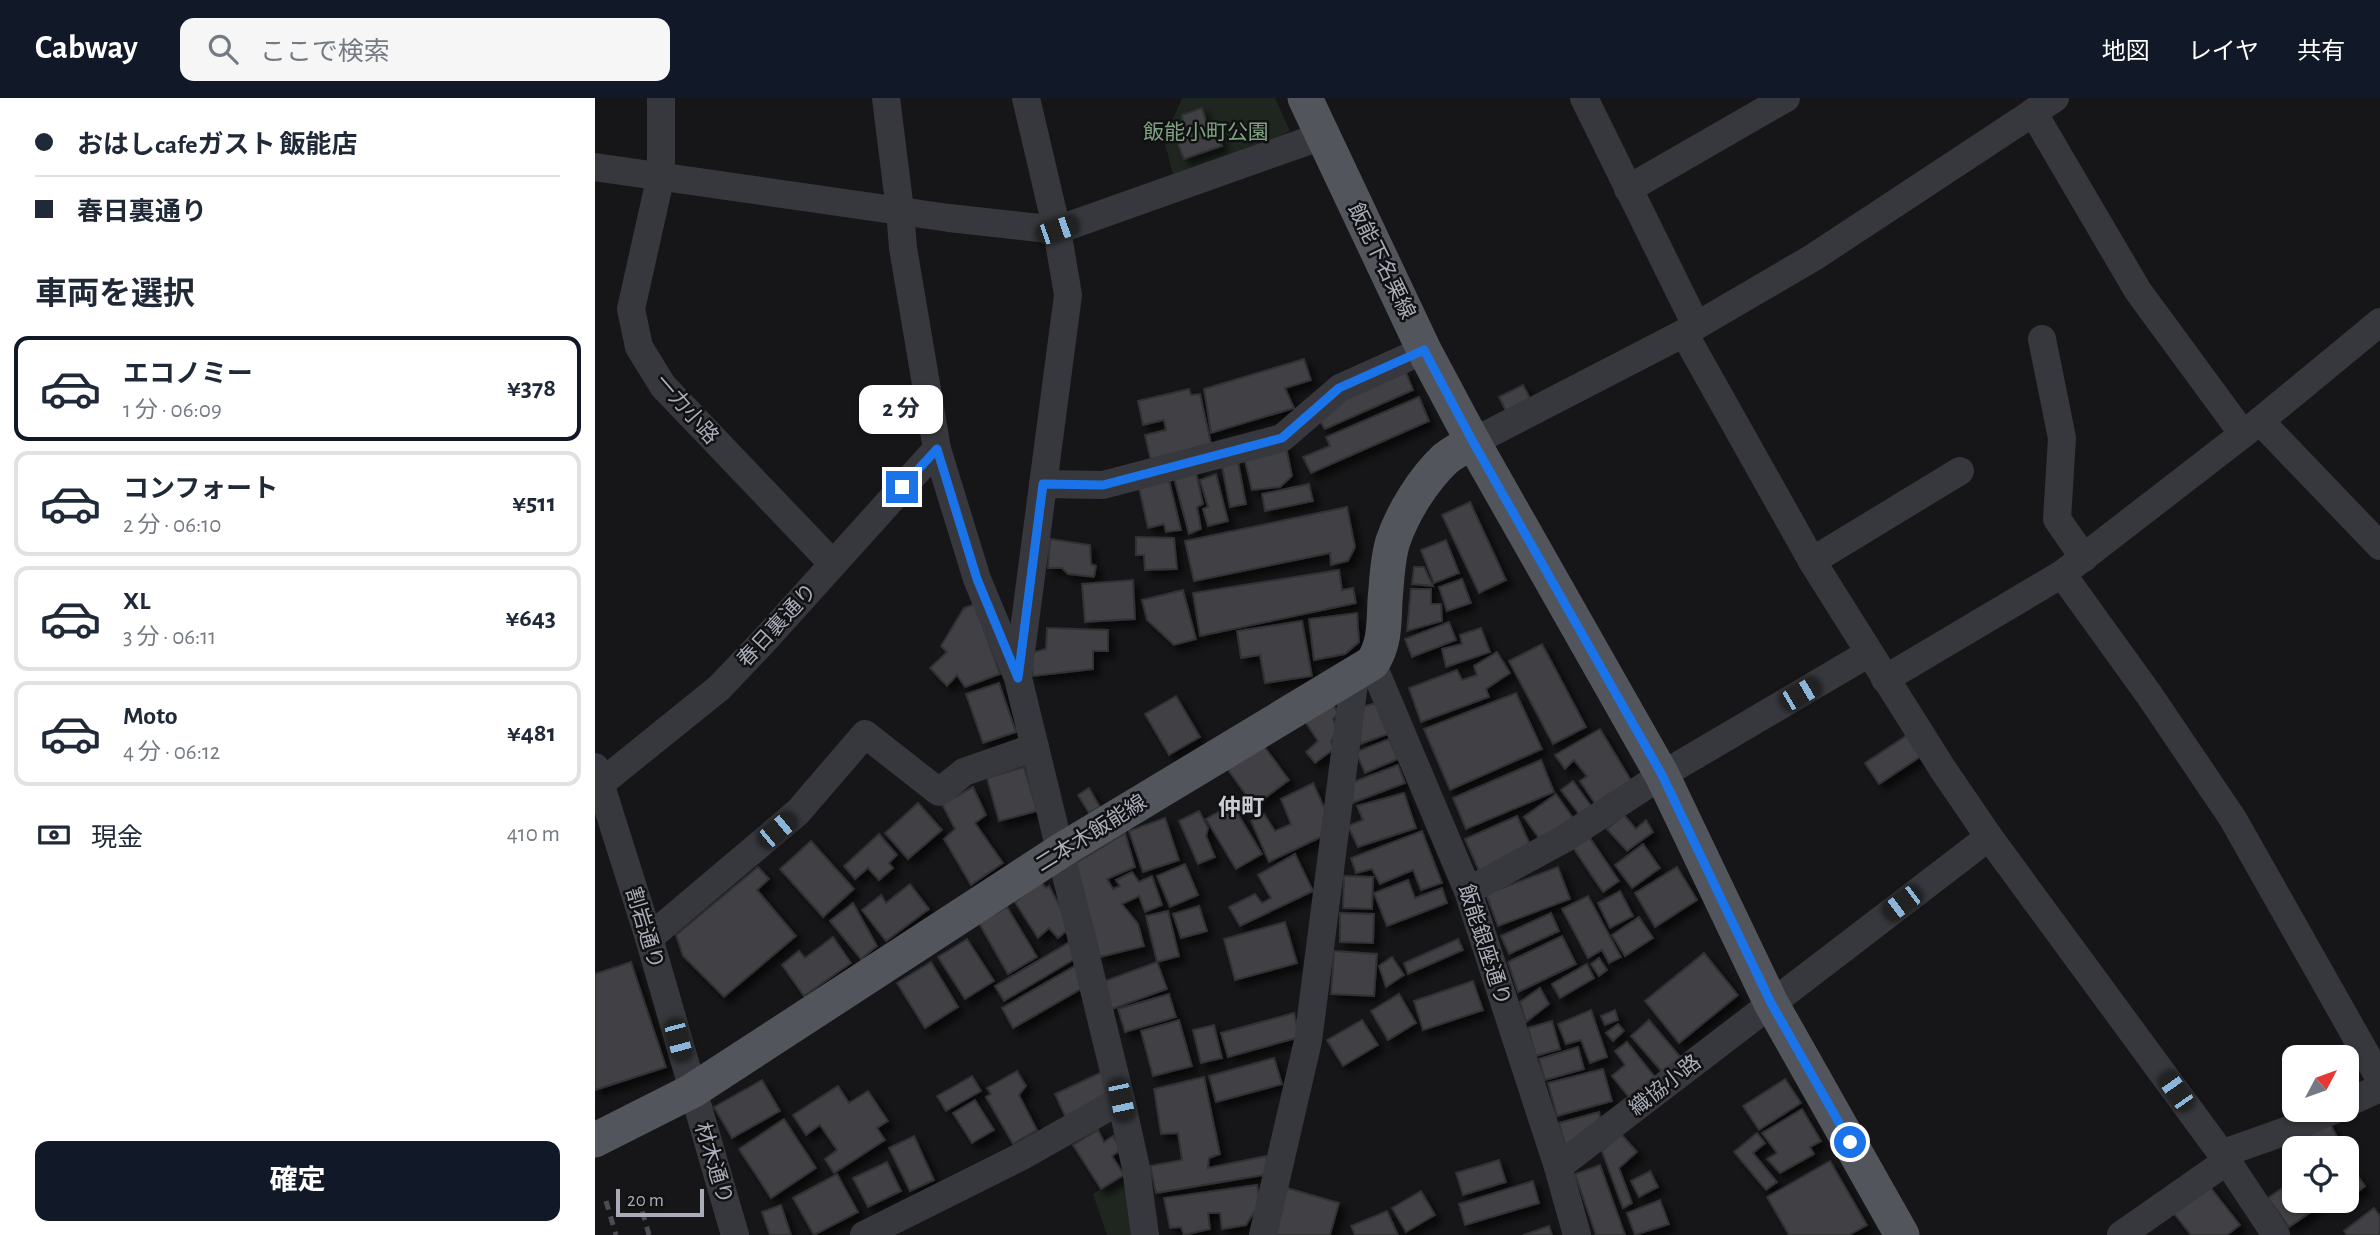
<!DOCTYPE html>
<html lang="ja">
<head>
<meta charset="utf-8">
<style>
	:root { --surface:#fff; --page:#f6f6f7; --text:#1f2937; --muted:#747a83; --line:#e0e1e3; --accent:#111827 }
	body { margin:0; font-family:"Alegreya Sans","Noto Sans JP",sans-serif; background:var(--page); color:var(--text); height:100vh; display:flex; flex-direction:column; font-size:26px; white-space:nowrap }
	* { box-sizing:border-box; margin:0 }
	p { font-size:23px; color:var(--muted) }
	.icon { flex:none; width:38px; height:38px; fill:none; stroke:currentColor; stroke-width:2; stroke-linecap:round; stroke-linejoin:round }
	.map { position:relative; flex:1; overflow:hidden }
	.side { display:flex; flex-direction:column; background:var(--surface); width:595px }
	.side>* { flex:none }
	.top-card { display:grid; align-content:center; height:154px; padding:0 35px; background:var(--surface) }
	.needle { width:46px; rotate:49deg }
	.tools { position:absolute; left:1687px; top:947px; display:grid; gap:14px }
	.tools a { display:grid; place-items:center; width:77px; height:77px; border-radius:14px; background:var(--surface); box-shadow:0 2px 5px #0004; font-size:35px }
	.scale { position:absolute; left:21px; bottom:18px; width:88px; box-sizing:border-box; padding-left:7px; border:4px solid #a8adb8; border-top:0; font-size:19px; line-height:24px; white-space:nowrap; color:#a8adb8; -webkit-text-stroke:5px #111113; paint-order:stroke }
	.end { position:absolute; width:32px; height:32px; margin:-16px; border:9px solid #1a73e8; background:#fff; box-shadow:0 0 0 4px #fff }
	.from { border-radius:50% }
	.bubble { position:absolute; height:49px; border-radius:14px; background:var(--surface); box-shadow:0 2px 5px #0004; font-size:23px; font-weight:700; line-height:49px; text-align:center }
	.car { position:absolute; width:21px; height:42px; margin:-21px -10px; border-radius:9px; box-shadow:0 0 5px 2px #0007; background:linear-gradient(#222 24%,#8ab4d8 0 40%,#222 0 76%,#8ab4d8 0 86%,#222 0) }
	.top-card b { display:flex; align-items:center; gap:24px; height:66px; font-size:26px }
	.top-card b+b { border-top:2px solid var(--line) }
	.top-card i { width:18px; height:18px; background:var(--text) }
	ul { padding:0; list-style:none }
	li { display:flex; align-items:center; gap:21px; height:105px; margin:0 14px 10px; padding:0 21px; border:4px solid var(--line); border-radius:14px }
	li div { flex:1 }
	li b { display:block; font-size:26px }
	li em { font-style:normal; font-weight:700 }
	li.on { border-color:var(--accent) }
	li>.icon { width:63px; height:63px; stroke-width:1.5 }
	h2 { padding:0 35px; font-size:32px; line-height:84px }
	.pay { display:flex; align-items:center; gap:18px; height:77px; padding:0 35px; font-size:26px }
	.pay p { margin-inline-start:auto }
	.primary-button { display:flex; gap:14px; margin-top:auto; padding:14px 35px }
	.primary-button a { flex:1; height:80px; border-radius:14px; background:var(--accent); color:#fff; font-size:28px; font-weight:700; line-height:80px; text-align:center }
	header { display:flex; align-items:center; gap:42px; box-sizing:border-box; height:98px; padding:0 35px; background:var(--accent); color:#fff }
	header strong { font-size:33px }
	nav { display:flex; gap:38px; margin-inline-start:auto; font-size:24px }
	.search { width:490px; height:63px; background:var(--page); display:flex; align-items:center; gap:18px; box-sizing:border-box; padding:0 24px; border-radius:14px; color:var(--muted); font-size:26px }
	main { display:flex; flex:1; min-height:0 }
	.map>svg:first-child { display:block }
	.green { fill:#1e261f }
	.building { fill:#404145; stroke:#303034; stroke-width:2; filter:url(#shadow) }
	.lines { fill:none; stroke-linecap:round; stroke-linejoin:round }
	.minor { stroke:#37383d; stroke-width:28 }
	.major { stroke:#53555c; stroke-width:35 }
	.rail { stroke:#4a4c52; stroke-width:5; stroke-dasharray:9 7; stroke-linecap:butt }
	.route { stroke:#1a73e8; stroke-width:9 }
	.labels { text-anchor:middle; stroke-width:5; stroke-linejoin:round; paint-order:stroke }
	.park-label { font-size:21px; fill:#7fa381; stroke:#111113 }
	.street-label { font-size:21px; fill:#a8adb8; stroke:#111113 }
	.neighbourhood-label { font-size:23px; font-weight:bold; fill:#c9ccd4; stroke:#111113 }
</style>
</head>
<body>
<header>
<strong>Cabway</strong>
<div class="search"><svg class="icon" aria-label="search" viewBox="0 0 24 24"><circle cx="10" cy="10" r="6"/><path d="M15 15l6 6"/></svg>ここで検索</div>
<nav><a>地図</a><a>レイヤ</a><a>共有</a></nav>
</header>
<main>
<section class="side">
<div class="top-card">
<b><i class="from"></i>おはしcafeガスト 飯能店</b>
<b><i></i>春日裏通り</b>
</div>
<h2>車両を選択</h2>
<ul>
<li class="on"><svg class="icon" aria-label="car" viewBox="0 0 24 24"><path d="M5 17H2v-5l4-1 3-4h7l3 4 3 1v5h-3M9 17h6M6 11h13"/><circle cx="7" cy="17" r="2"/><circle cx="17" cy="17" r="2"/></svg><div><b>エコノミー</b><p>1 分 · 06:09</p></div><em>¥378</em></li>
<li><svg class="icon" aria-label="car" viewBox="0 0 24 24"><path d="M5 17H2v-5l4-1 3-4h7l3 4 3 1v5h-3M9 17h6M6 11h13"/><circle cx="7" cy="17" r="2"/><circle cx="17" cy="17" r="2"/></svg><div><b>コンフォート</b><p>2 分 · 06:10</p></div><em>¥511</em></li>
<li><svg class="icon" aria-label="car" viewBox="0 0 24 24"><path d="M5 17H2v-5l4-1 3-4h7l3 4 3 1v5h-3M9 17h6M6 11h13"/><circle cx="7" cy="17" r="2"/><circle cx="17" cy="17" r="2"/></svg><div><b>XL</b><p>3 分 · 06:11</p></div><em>¥643</em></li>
<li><svg class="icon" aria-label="car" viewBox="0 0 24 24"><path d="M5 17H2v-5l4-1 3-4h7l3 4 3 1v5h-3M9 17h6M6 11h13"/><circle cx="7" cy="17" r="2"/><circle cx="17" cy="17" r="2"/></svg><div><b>Moto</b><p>4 分 · 06:12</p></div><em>¥481</em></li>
</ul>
<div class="pay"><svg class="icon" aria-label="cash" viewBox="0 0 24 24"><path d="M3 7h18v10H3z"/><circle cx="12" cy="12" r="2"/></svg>現金<p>410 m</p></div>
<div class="primary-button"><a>確定</a></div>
</section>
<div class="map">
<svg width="1785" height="1137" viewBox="0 0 1785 1137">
	<defs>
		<filter id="shadow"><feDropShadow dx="6" dy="6" stdDeviation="3.5" flood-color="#0009"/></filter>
	</defs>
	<rect width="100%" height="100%" fill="#161618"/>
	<g class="green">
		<polygon points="587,0 680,0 695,33 640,60 579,81 569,41"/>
		<polygon points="541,1070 550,1137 512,1137 498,1096"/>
	</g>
	<g class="building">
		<polygon points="607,10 612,27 619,25 627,48 589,61 582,44 589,34 587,17"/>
		<polygon points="709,261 716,282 690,290 699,310 616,335 609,291"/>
		<polygon points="810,272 818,292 730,331 723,320 746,300"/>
		<polygon points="928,287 936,302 912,315 904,299"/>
		<polygon points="594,291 596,297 605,296 617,350 556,363 550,337 571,332 569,322 548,327 543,303"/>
		<polygon points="824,299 834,323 716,375 708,359 735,348 731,339"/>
		<polygon points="690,344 697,378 685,389 657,392 650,363"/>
		<polygon points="642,359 651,406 635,409 626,363"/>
		<polygon points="600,370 608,406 602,409 606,431 594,436 578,376"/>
		<polygon points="621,376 633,423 613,428 608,411 613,409 605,382"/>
		<polygon points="573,378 586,432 571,434 569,426 553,430 543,385"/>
		<polygon points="714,386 718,403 670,413 667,396"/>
		<polygon points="875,404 911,482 884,495 847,417"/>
		<polygon points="752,409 760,449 753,463 736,467 735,455 599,483 590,443"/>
		<polygon points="541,439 579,440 582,471 550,472 549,457 541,457"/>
		<polygon points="455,441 495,447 496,466 501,468 499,479 473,476 467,470 453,470"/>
		<polygon points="851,442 864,475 839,485 826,452"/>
		<polygon points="819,469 829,469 838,488 817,486"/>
		<polygon points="744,472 747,492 758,490 761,505 605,538 598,495"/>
		<polygon points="867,481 876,505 852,513 844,489"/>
		<polygon points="538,482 540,521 490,524 487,486"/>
		<polygon points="816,491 836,491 836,506 846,506 847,523 812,533"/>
		<polygon points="588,492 601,541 579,547 552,522 547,502"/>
		<polygon points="380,506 405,576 370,589 362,577 352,588 335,570 352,554 346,548 369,510"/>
		<polygon points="762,515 764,544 750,556 719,562 714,521"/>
		<polygon points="707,523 717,578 670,585 665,557 646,560 642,533"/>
		<polygon points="854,524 861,542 817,559 810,541"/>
		<polygon points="452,530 513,532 513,553 498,553 498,571 438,578 436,555 451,551"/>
		<polygon points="886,530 895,554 851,569 847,551 867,546 865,537"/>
		<polygon points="947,546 991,629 958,646 914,563"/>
		<polygon points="902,554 915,575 891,591 894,599 826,624 814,590 862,572 867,582 882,577 879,568"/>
		<polygon points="404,585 421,634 388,645 371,596"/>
		<polygon points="921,595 947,651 855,692 829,631"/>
		<polygon points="581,598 605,639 574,657 550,616"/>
		<polygon points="734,602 744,615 738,621 742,631 736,644 739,651 720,665 711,654 723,643 709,622"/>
		<polygon points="781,605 793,636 765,646 766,609"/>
		<polygon points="1005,631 1040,689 1001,707 985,683 992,678 979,662 970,671 960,657"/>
		<polygon points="1314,636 1328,657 1284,686 1270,665"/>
		<polygon points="794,641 803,661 770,675 761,654"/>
		<polygon points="666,644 694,682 659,708 631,669"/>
		<polygon points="946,662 959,694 871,731 858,700"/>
		<polygon points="803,667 810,685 757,705 758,684"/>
		<polygon points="429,669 442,713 404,723 392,680"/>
		<polygon points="978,683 999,712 987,720 966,692"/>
		<polygon points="718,685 732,716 730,737 674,764 656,723 669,716 680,733 696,726 686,701"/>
		<polygon points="378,689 391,717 380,725 408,765 376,787 349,741 360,731 347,706"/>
		<polygon points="494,690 505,709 494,715 483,697"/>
		<polygon points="809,695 821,730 763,749 753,728 768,722 762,708"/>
		<polygon points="961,696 978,720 946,743 929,719"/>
		<polygon points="323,705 347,732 313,761 290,735"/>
		<polygon points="637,706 667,756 641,771 611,721"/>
		<polygon points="604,713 613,730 611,738 620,759 603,766 584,723"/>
		<polygon points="1029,717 1041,731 1051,722 1058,734 1032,753 1012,731"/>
		<polygon points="922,718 937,751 885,775 870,741"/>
		<polygon points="570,720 584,762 548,774 534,733"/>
		<polygon points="827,733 847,785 826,792 818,772 785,786 777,771 761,775 756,760"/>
		<polygon points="530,735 540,769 512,781 518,791 525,788 521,782 537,774 544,784 557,778 567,807 550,814 544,798 527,806 543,826 549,848 505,859 481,765"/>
		<polygon points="284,736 302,757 294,765 298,770 284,782 273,770 260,781 249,768"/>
		<polygon points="993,737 1024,783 1008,794 977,748"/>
		<polygon points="216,743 259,791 228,819 185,771"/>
		<polygon points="1048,746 1065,770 1037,790 1020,767"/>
		<polygon points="700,756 718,793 645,828 634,809 660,796 667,805 676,800 663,777"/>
		<polygon points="590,766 603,797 575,809 562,778"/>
		<polygon points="163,769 174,781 162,792 201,838 129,899 88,858 81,837"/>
		<polygon points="963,769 975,801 903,828 891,796"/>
		<polygon points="1082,769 1102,802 1060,829 1040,795"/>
		<polygon points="749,778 778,779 777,811 748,810"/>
		<polygon points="813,782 820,800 847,790 852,805 792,828 779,795"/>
		<polygon points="445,783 451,790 454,788 476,829 463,840 454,830 443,840 420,804"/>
		<polygon points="315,786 334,811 291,843 267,812 286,797 291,805"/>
		<polygon points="1025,793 1038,818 1015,830 1003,805"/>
		<polygon points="993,798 1026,859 1014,865 1007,852 993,860 967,811"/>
		<polygon points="258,805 282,848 266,861 235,823"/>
		<polygon points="604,808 612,833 586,840 578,816"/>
		<polygon points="412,809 442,859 413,876 384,825"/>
		<polygon points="573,813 584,858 562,864 551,818"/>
		<polygon points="745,815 779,816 778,845 745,844"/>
		<polygon points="956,815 964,833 914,856 906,838"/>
		<polygon points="1044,819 1058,840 1030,858 1017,837"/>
		<polygon points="690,824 702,865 640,882 629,841"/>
		<polygon points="967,838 981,866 923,894 913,864"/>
		<polygon points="238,839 256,865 209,898 187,867 204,853 210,860"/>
		<polygon points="372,841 399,883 370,901 343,859"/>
		<polygon points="863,841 868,852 813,876 809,865"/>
		<polygon points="475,844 483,859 409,903 400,888"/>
		<polygon points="739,853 782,856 779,898 736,896"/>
		<polygon points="1109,855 1143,897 1084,945 1050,903"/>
		<polygon points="797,859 809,877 791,889 784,868"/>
		<polygon points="1004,860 1012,872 1004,878 996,866"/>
		<polygon points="36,864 71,969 0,992 0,876"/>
		<polygon points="336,864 363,909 330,930 302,885"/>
		<polygon points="562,864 572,891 517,911 507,884"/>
		<polygon points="992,866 999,880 965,900 957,886"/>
		<polygon points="480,868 491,888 418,930 407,910"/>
		<polygon points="878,883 888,912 828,932 819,903"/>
		<polygon points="945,890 954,906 931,924 925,904"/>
		<polygon points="574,896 581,919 530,934 523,911"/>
		<polygon points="804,896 821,925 793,942 776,913"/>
		<polygon points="996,912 1012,959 995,965 986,942 971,946 963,926"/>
		<polygon points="1020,912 1023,922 1010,927 1006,918"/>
		<polygon points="699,915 705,939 633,959 626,935"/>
		<polygon points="584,922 597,968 558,978 546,933"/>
		<polygon points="767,922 783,947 748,968 732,942"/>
		<polygon points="1054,922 1086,960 1068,975 1036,938"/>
		<polygon points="957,923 965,951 941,958 933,930"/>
		<polygon points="1023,926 1029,933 1018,943 1011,935"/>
		<polygon points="619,927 627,960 606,965 598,932"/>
		<polygon points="1032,944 1063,983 1037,1003 1017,978 1030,967 1020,953"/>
		<polygon points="983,949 989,971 950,982 944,961"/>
		<polygon points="679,960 687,986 621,1004 614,978"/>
		<polygon points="1008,971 1017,1003 962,1018 953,985"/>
		<polygon points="422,973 431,988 424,997 442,1032 418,1046 391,999 396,996 392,990"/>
		<polygon points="509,973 520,997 471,1020 460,996"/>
		<polygon points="377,978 386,993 351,1013 342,998"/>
		<polygon points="609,979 625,1056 614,1060 613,1070 671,1058 675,1076 561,1095 555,1068 587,1062 583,1035 566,1036 559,991"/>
		<polygon points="1190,981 1206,1005 1164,1032 1148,1008"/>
		<polygon points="167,982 185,1013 137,1040 119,1009"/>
		<polygon points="243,988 254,1005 273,993 293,1023 282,1030 290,1042 239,1075 230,1061 242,1052 225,1027 211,1037 198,1017"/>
		<polygon points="380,1002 399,1032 377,1045 358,1015"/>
		<polygon points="1207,1011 1226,1043 1215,1049 1219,1056 1185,1075 1172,1061 1182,1055 1167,1035"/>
		<polygon points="1004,1014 1007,1031 971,1050 964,1025"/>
		<polygon points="189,1021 221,1070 176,1100 144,1051"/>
		<polygon points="1734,1024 1748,1050 1699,1050 1699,1063 1691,1047"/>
		<polygon points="503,1032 509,1044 518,1038 526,1052 517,1058 529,1077 506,1091 478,1047"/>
		<polygon points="1162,1035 1170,1045 1158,1055 1182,1084 1171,1092 1139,1054"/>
		<polygon points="1026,1036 1042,1054 1024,1070 1037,1105 1028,1110 1007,1053"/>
		<polygon points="319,1038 339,1082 315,1093 294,1050"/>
		<polygon points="904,1062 911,1084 868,1097 861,1075"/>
		<polygon points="1235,1063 1272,1127 1254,1137 1194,1137 1172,1099"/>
		<polygon points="292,1064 306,1093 273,1109 258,1080"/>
		<polygon points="1005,1067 1030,1137 1001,1137 980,1076"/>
		<polygon points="1055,1073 1063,1089 1044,1099 1036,1083"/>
		<polygon points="1760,1074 1770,1088 1752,1102 1752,1080"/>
		<polygon points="242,1076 263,1114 219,1137 198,1100"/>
		<polygon points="1699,1082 1699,1102 1718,1102 1723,1109 1694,1129 1673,1100"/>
		<polygon points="938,1083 944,1105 870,1127 864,1106"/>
		<polygon points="1612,1085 1645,1127 1632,1137 1596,1137 1577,1113"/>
		<polygon points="662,1087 665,1105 651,1127 627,1131 625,1115 613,1115 615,1131 589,1137 586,1129 575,1130 569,1100"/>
		<polygon points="692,1090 744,1105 735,1137 679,1137"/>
		<polygon points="826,1093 840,1117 811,1134 797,1110"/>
		<polygon points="1065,1102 1074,1126 1040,1137 1032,1115"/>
		<polygon points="186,1107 196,1137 175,1137 167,1114"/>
		<polygon points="1779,1110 1785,1118 1785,1137 1752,1137 1749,1133"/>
		<polygon points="792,1113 803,1137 760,1137 756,1128"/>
		<polygon points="954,1128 957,1137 928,1137"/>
	</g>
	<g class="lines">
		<g class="minor">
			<polyline points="66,0 66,77 36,211 44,249 68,288 238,466"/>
			<polyline points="291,0 305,112 308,150 342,351 382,481 423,580 526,1002 541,1070 550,1137"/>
			<polyline points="989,0 1101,227"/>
			<polyline points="1438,14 1543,193 1648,336"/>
			<polyline points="0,69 354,120 462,132 727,38"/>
			<polyline points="1033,91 1191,0"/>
			<polyline points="1089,235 1217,463 1347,670 1394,739 1632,1063 1681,1137"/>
			<polyline points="1447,241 1467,340 1462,421 1489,460"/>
			<polyline points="1665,323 1785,448"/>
			<polyline points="878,344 1089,235 1219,159 1460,0"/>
			<polyline points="448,386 508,387 687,340 745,290 829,252"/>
			<polyline points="1217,463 1365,373"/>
			<polyline points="1467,476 1665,323 1785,224"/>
			<polyline points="777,565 873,793 963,1069 982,1137"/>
			<polyline points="423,577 473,197 462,132 431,0"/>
			<polyline points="1290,581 1467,476 1555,598 1638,721 1785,981"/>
			<polyline points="0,669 54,840 140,1137"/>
			<polyline points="0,690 124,590 165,547 342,351"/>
			<polyline points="873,793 969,741 1067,677 1274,555"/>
			<polyline points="54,840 203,714 270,636 344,694 369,674 440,649"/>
			<polyline points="1752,1005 1785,990"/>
			<polyline points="1626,1056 1691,1033 1739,1012"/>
			<polyline points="963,1069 1394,739"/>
			<polyline points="269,1137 427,1058 526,1002"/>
			<polyline points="668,1137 713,943 760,577"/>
			<polyline points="1526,1137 1632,1063"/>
		</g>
		<g class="major">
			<polyline points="710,0 829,252 878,344 1067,677 1176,905 1307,1137"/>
			<path d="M0 1042 97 993 467 752 777 565C790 547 789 524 790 502 792 483 792 462 798 443 808 414 828 382 850 361 858 354 869 349 878 344"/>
		</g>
		<g class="rail">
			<polyline points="43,1098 54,1137"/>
			<polyline points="11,1103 21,1137"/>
		</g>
	</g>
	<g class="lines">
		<polyline class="route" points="307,389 342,351 382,481 423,580 448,386 508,387 687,340 744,290 829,252 878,344 1067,677 1176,905 1255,1044"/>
	</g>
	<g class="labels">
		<g class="park-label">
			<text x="611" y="41">飯能小町公園</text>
		</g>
		<g class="street-label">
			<text transform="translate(787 163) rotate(64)" y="7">飯能下名栗線</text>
			<text transform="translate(92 311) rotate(49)" y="7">一力小路</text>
			<text transform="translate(182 527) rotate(-47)" y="7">春日裏通り</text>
			<text transform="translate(496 735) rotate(-32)" y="7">二本木飯能線</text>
			<text transform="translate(50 830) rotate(73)" y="7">割岩通り</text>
			<text transform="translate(890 847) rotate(72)" y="7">飯能銀座通り</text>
			<text transform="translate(1070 987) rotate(-38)" y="7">織協小路</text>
			<text transform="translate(119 1065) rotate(73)" y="7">材木通り</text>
		</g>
		<g class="neighbourhood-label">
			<text x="646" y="717">仲町</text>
		</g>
	</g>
</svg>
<div class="tools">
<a><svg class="needle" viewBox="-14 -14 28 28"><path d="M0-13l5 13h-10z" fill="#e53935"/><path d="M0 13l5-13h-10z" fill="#747a83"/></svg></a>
<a><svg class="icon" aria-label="locate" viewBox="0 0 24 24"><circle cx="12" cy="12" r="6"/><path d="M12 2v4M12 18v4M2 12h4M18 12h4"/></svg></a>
</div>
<div class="scale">20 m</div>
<i class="end from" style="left:1255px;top:1044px"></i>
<i class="end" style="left:307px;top:389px"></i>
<div class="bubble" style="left:264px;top:287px;width:84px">2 分</div>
<i class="car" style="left:462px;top:132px;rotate:71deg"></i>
<i class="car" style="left:1205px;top:596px;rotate:60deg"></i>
<i class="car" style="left:182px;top:732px;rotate:50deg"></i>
<i class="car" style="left:1307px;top:805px;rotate:233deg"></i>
<i class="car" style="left:83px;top:942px;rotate:165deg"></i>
<i class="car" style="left:1581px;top:993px;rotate:325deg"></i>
<i class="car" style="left:526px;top:1002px;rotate:168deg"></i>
</div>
</main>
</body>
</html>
